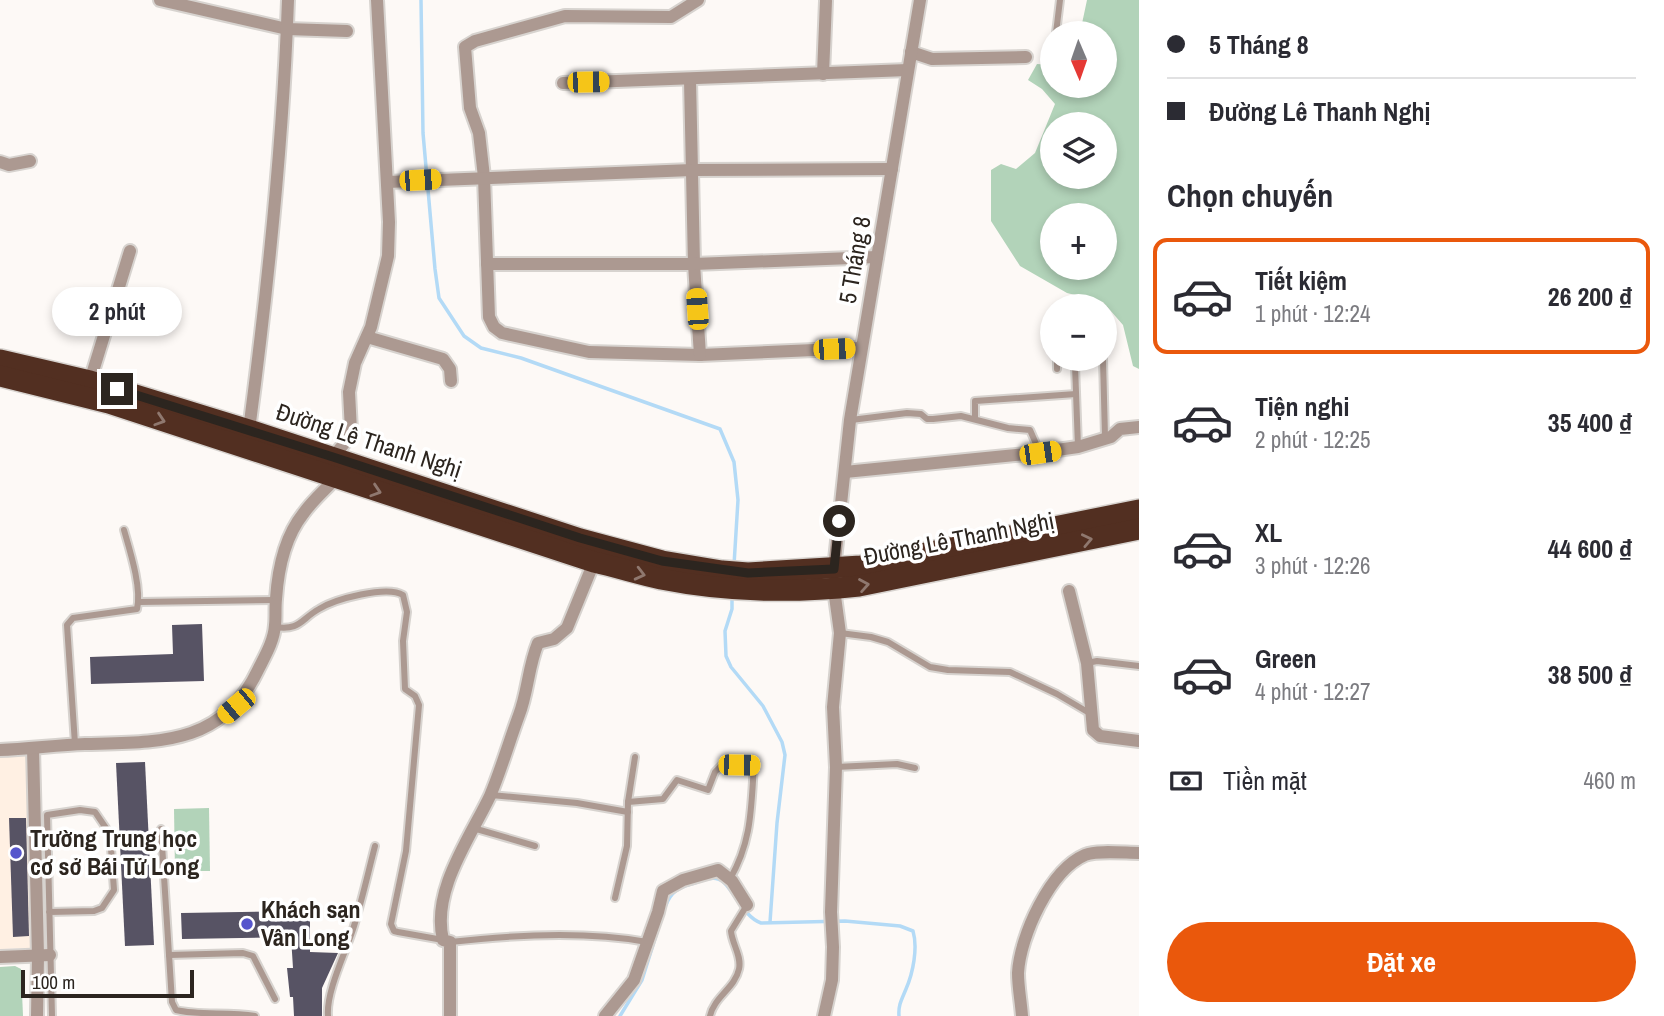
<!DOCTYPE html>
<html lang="vi">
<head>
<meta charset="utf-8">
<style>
	:root { --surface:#fff; --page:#f2f2f3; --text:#2b2b33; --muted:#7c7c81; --line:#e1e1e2; --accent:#ea580c }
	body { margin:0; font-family:"Archivo Narrow",sans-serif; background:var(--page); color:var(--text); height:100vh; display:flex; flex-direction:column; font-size:26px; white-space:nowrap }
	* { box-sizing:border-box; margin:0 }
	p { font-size:23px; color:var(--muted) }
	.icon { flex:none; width:38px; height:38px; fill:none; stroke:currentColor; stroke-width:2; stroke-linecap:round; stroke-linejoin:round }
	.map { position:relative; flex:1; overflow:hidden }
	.panel { display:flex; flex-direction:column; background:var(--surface); width:525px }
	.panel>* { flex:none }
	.hud { display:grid; align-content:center; height:154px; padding:0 28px; background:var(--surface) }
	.needle { width:46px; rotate:178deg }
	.buttons { position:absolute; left:1040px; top:21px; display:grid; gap:14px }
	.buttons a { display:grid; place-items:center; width:77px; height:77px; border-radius:50%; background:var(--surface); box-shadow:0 4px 10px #0003; font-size:35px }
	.scale { position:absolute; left:21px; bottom:18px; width:173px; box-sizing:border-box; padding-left:7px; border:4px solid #2c251f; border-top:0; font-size:19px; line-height:24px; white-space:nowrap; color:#2c251f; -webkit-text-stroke:5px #fff; paint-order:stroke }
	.end { position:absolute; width:32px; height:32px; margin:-16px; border:9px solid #2c251f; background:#fff; box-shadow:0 0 0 4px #fff }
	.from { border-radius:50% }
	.bubble { position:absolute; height:49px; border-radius:24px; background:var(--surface); box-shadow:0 4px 10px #0003; font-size:23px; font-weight:700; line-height:49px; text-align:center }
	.car { position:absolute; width:21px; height:42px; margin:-21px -10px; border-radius:9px; box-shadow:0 0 5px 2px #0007; background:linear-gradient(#f5c518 24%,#345 0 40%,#f5c518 0 76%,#345 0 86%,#f5c518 0) }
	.hud b { display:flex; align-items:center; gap:24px; height:66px; font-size:26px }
	.hud b+b { border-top:2px solid var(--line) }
	.hud i { width:18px; height:18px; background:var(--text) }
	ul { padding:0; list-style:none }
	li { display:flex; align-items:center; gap:21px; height:116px; margin:0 14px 10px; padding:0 14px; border:4px solid transparent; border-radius:14px }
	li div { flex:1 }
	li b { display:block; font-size:26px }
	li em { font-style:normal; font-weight:700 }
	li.selected { border-color:var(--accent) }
	li>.icon { width:63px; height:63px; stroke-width:1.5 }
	h2 { padding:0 28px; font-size:32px; line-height:84px }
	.pay { display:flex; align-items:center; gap:18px; height:77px; padding:0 28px; font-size:26px }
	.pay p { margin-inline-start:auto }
	.action { display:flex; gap:14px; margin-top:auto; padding:14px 28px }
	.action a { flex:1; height:80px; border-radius:42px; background:var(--accent); color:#fff; font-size:28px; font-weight:700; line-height:80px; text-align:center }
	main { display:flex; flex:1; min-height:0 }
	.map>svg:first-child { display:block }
	.built { fill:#fff0e3 }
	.green { fill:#b2d3b9; fill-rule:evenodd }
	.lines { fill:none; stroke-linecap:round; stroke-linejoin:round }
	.stream { stroke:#b3daf6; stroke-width:3.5 }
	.building { fill:#575364 }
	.lane-casing { stroke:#d7d3cf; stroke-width:10 }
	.street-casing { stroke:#d7d3cf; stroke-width:16 }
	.highway-casing { stroke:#d7d3cf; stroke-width:24 }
	.lane { stroke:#ac9991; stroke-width:6 }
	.street { stroke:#ac9991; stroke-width:12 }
	.highway { stroke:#522f21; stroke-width:21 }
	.oneway { stroke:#8f786f }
	.route { stroke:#2c251f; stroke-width:9 }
	.poi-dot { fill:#5655cc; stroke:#fff; stroke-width:2.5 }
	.labels { text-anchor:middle; stroke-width:7; stroke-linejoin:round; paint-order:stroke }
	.street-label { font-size:24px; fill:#2c251f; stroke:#fff }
	.poi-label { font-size:24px; font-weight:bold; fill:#2c251f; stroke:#fff; text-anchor:start }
</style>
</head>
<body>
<main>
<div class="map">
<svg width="1139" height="1016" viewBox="0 0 1139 1016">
	<rect width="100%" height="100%" fill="#fdf9f6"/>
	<polygon class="built" points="27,754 35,948 0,949 0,756"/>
	<g class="green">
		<path d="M1087 0H1139V369L1133 366 1123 325 1103 302 1067 293 1020 266 991 221V170L1001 164 1016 169 1035 153 1055 104 1042 89 1028 80 1037 64 1052 65V86H1104V33H1080ZM1052 124H1104V177H1052ZM1052 215H1104V268H1052Z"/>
		<polygon points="209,808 210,871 175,871 174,809"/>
		<polygon points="15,966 21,969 23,1016 0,1016 0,967"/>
	</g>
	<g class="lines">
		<g class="stream">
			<polyline points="421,0 423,133 435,269 439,298 464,336 481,348 521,358 720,429 734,462 738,500 734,565"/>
			<polyline points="732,597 732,609 725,631 726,656 731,667 763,706 782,742 785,755 777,823 770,922"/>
			<path d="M666 905C671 892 678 888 691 884 699 882 710 876 718 879 731 882 741 916 761 923L845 921 900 926 913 931C918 948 913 973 906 989 902 999 898 1005 899 1016"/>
			<polyline points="620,1016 642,980 658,929"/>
		</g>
	</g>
	<g class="building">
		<polygon points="202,624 204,681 91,684 90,657 173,654 172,625"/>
		<polygon points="145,762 154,945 125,946 116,763"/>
		<polygon points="9,818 26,818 29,936 13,937"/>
		<polygon points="310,911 310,952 338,953 322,988 322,1016 294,1016 293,997 290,997 287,968 293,968 291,937 182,939 181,913"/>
	</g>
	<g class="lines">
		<g class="lane-casing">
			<g id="lane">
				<polyline points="1056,33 1060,0"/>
				<polyline points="1103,359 1105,437"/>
				<polyline points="1075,365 1078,447"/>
				<polyline points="1057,369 1057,359"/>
				<polyline points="975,419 975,401 1076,394"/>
				<polyline points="851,420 907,413 921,414 927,419 933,419 961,416 1008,428 1030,430 1040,453"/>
				<polyline points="139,602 275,600"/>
				<path d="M275 627C300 631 301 619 319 609 335 599 387 585 403 595L407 612 403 641 405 689 415 696 419 705 406 851 391 924 394 931 398 932 443 940"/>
				<polyline points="840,633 871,637 888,642 930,667 948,670 1010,672 1057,694 1091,714"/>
				<polyline points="1087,663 1097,661 1139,666"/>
				<path d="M75 744 67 625 73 618 137 609C142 588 130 551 124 530"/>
				<polyline points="836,767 897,764 915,768"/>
				<polyline points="491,795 577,803 628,812"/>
				<path d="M628 802 663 799 677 780 708 790 715 772 723 764 754 765C751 808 752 841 730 879"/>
				<polyline points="473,828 535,846"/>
				<path d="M161 829 172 1002 176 1010C200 1016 228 1011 255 1016"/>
				<polyline points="615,898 627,846 628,802 635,757"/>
				<polyline points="49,912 94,911 102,908 114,890 110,834 95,812 80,810 47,815 52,1016"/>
				<path d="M450 942C511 935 586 931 647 942"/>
				<polyline points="169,955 243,953 253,956 275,999"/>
				<path d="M328 1016C326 991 346 952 354 926 362 900 368 873 375 846"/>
				<path d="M710 1016C714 997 735 988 739 969 742 956 732 944 731 931L747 905"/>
			</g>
		</g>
		<g class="street-casing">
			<g id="street">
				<polyline points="160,0 287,29 347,31"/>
				<polyline points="698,0 671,17 565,16 475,41 465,47 470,108 479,133 484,177 489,317 494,327 502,333 589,352 700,355 861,348"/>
				<polyline points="911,52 932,59 1026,57"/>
				<polyline points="823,74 826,1"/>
				<polyline points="690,80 694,264 700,355"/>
				<polyline points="563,83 908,70"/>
				<polyline points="0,162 9,165 30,161"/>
				<polyline points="387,182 692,170 892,169"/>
				<polyline points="487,264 694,264 877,257"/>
				<polyline points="367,337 443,359 450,369 451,381"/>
				<polyline points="90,381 130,251"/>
				<path d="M249 430C268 287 283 144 288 0"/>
				<polyline points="333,457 347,440 351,431 349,392 355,363 371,327 388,256 389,222 377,0"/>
				<polyline points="845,472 1036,453 1078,447 1111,437 1120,429 1139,427"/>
				<polyline points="834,569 850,420 920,0"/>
				<polyline points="1069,591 1087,663 1093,730 1100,736 1139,741"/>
				<polyline points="33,748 38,956 37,1016"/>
				<path d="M0 750C28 749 57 745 85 744 158 742 222 746 258 670 265 656 274 641 275 625 276 617 275 608 276 599 278 569 284 538 303 514 312 501 325 490 335 479"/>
				<polyline points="0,957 50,955"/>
				<path d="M450 1016V942L443 940C431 891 470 838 490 796 501 770 509 742 519 715 528 692 528 667 538 643L554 639 567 628 594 562"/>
				<polyline points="605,1016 634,980 658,912 663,891 683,880 718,870 732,881 747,905"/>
				<polyline points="824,1016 832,980 833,947 831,912 836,767 833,707 840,633 834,589"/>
				<path d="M1022 1016C1021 1002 1018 987 1018 973 1020 936 1050 870 1085 855 1097 850 1125 853 1139 853"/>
			</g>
		</g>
		<g class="highway-casing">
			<g id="highway">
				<polyline points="0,360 90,381 249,430 580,539 662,561 722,571 748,573 861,566 1139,510"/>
				<path d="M0 376 109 403 594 562C616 567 639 574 661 579 726 592 794 593 859 586L1139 529"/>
			</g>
		</g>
		<use href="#lane" class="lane"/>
		<use href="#street" class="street"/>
		<use href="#highway" class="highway"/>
	</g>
	<defs><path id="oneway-chevron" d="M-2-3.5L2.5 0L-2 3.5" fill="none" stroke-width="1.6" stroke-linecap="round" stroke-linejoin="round" transform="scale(1.75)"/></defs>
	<g class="oneway">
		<use href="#oneway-chevron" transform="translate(160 420) rotate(18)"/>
		<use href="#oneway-chevron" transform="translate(376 491) rotate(18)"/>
		<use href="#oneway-chevron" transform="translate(1087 540) rotate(-12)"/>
		<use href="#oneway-chevron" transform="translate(640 574) rotate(14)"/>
		<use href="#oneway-chevron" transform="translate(864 585) rotate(-10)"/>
	</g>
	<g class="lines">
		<polyline class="route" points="117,389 333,457 580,538 662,561 748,573 834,569 839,521"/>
	</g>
	<g class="poi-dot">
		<circle cx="16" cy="853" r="7"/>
		<circle cx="247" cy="924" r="7"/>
	</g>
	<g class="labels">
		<g class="street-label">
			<text transform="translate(855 260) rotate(-80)" y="8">5 Tháng 8</text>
			<text transform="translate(369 441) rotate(18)" y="8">Đường Lê Thanh Nghị</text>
			<text transform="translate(959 539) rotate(-11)" y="8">Đường Lê Thanh Nghị</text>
		</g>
		<g class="poi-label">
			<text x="30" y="847">Trường Trung học<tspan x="30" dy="28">cơ sở Bái Tử Long</tspan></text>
			<text x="261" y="918">Khách sạn<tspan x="261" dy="28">Vân Long</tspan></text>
		</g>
	</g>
</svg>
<div class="buttons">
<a><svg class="needle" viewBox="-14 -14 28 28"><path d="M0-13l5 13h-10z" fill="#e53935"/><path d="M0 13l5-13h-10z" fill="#7c7c81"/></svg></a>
<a><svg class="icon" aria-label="layers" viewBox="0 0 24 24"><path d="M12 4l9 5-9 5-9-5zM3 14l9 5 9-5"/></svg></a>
<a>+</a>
<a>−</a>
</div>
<div class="scale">100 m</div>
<i class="end from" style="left:839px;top:521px"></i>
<i class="end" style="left:117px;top:389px"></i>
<div class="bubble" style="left:52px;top:287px;width:130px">2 phút</div>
<i class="car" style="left:588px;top:82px;rotate:89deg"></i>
<i class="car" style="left:420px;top:180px;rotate:87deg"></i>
<i class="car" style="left:697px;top:309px;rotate:356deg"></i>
<i class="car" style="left:834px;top:349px;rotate:88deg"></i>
<i class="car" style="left:1040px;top:453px;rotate:82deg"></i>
<i class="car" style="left:236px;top:706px;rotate:230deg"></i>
<i class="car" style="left:739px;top:765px;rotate:91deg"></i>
</div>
<section class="panel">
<div class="hud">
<b><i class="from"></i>5 Tháng 8</b>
<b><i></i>Đường Lê Thanh Nghị</b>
</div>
<h2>Chọn chuyến</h2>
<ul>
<li class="selected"><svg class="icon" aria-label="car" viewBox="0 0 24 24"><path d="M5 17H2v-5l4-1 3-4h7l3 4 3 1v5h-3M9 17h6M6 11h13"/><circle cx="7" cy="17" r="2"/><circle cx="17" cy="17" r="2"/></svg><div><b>Tiết kiệm</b><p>1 phút · 12:24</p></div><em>26 200 ₫</em></li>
<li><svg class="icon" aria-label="car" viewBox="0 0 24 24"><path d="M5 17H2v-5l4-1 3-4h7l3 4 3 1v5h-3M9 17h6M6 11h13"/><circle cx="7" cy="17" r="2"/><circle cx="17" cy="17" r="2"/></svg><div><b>Tiện nghi</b><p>2 phút · 12:25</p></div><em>35 400 ₫</em></li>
<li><svg class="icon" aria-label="car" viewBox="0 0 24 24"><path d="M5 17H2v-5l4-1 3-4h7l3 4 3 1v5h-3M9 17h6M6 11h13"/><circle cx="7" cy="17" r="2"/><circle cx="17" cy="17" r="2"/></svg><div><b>XL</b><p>3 phút · 12:26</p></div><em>44 600 ₫</em></li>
<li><svg class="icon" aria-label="car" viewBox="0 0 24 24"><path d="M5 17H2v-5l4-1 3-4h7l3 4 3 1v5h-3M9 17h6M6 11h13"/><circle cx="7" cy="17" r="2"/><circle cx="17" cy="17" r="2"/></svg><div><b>Green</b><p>4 phút · 12:27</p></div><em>38 500 ₫</em></li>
</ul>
<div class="pay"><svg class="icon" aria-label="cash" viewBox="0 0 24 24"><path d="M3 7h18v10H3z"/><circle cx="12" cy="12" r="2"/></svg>Tiền mặt<p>460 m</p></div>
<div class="action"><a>Đặt xe</a></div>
</section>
</main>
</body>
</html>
